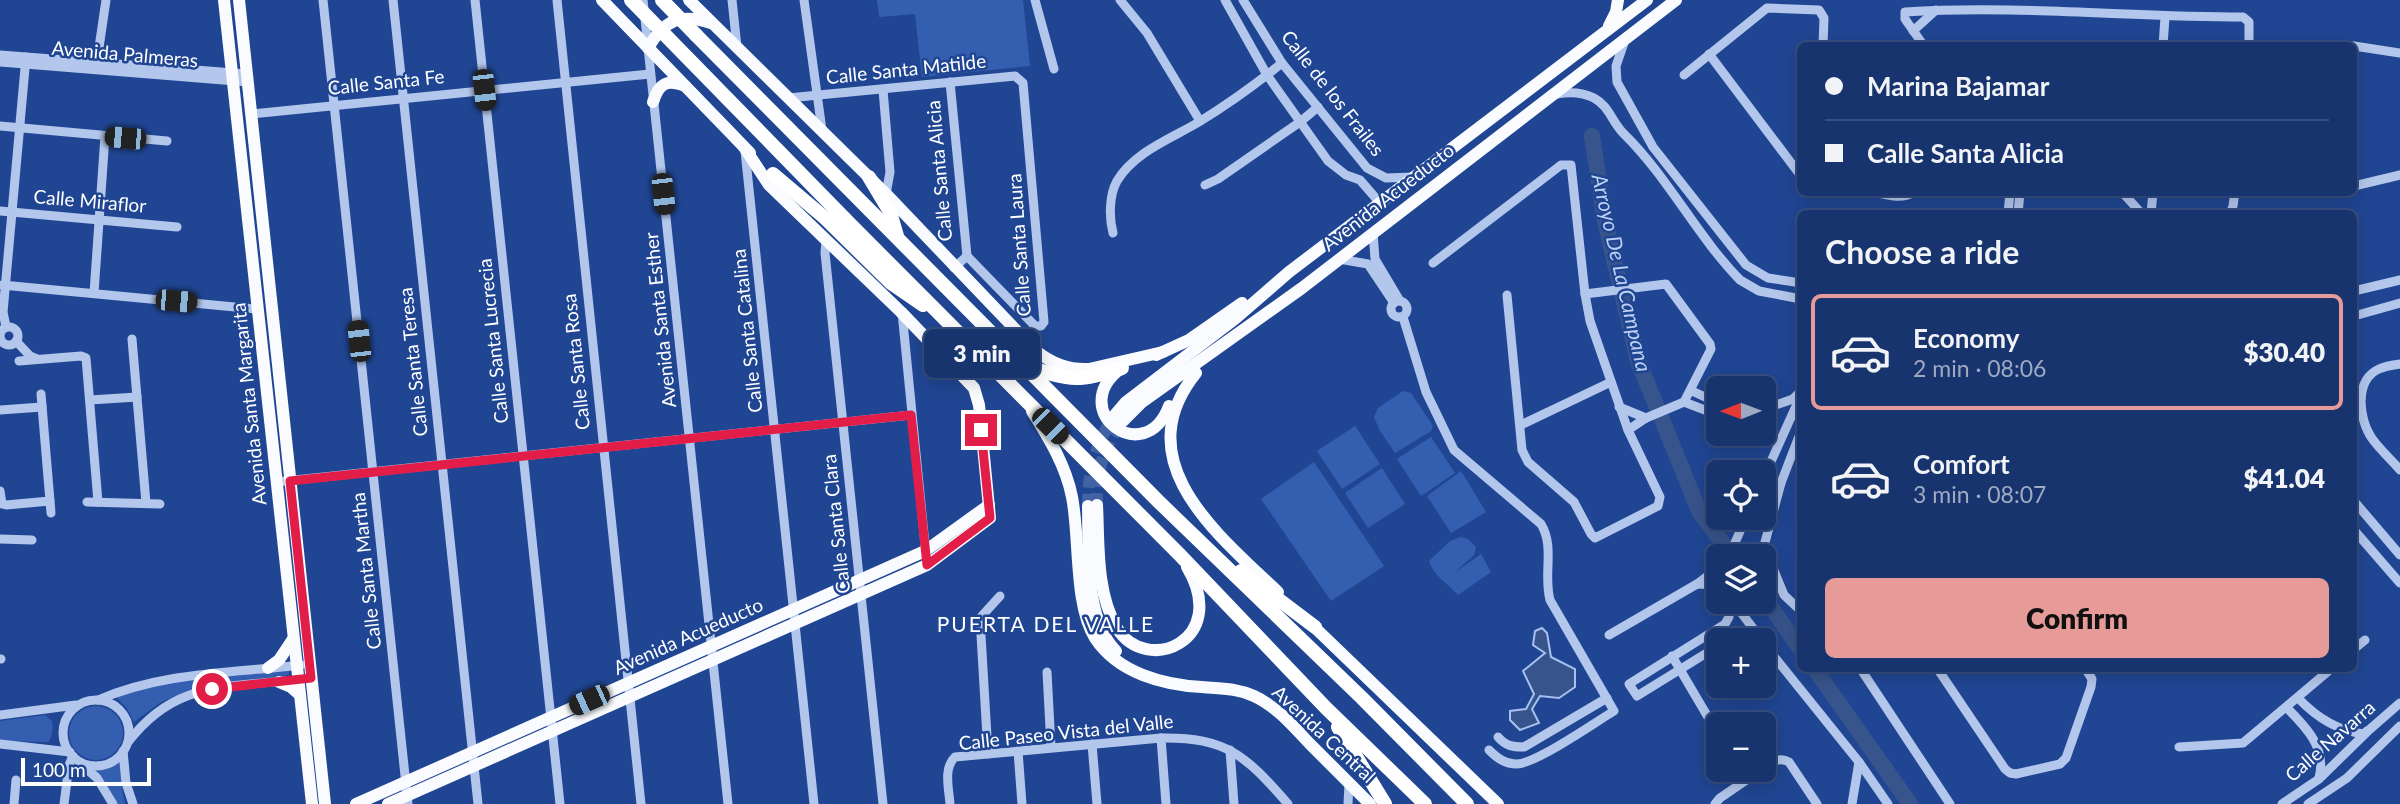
<!DOCTYPE html>
<html lang="en">
<head>
<meta charset="utf-8">
<style>
	:root { --surface:#18346e; --page:#253f76; --text:#f1f3f6; --muted:#9faac2; --line:#364f81; --accent:#e69b98 }
	body { margin:0; font-family:Lato,sans-serif; background:var(--page); color:var(--text); height:100vh; display:flex; flex-direction:column; font-size:26px; white-space:nowrap }
	* { box-sizing:border-box; margin:0 }
	p { font-size:23px; color:var(--muted) }
	.icon { flex:none; width:38px; height:38px; fill:none; stroke:currentColor; stroke-width:2; stroke-linecap:round; stroke-linejoin:round }
	.map { position:relative; flex:1; overflow:hidden }
	.side { position:absolute; left:1797px; top:210px; width:560px; height:462px; display:flex; flex-direction:column; background:var(--surface); border-radius:10px; box-shadow:0 4px 18px #0003,0 0 0 2px var(--line) }
	.side>* { flex:none }
	.guide { position:absolute; left:1797px; top:42px; width:560px; height:154px; border-radius:10px; box-shadow:0 4px 18px #0003,0 0 0 2px var(--line); display:grid; align-content:center; height:154px; padding:0 28px; background:var(--surface) }
	.needle { width:46px; rotate:269deg }
	.tools { position:absolute; left:1706px; top:376px; display:grid; gap:14px }
	.tools a { display:grid; place-items:center; width:70px; height:70px; border-radius:10px; background:var(--surface); box-shadow:0 4px 18px #0003,0 0 0 2px var(--line); font-size:35px }
	.scale { position:absolute; left:21px; bottom:18px; width:130px; box-sizing:border-box; padding-left:7px; border:4px solid #fff; border-top:0; font-size:19px; line-height:24px; white-space:nowrap; color:#fff; -webkit-text-stroke:5px #204693; paint-order:stroke }
	.end { position:absolute; width:32px; height:32px; margin:-16px; border:9px solid #e11d48; background:#fff; box-shadow:0 0 0 4px #fff }
	.from { border-radius:50% }
	.bubble { position:absolute; height:49px; border-radius:10px; background:var(--surface); box-shadow:0 4px 18px #0003,0 0 0 2px var(--line); font-size:23px; font-weight:800; line-height:49px; text-align:center }
	.car { position:absolute; width:21px; height:42px; margin:-21px -10px; border-radius:9px; box-shadow:0 0 5px 2px #0007; background:linear-gradient(#222 24%,#8ab4d8 0 40%,#222 0 76%,#8ab4d8 0 86%,#222 0) }
	.guide b { display:flex; align-items:center; gap:24px; height:66px; font-size:26px }
	.guide b+b { border-top:2px solid var(--line) }
	.guide i { width:18px; height:18px; background:var(--text) }
	ul { padding:0; list-style:none }
	li { display:flex; align-items:center; gap:21px; height:116px; margin:0 14px 10px; padding:0 14px; border:4px solid transparent; border-radius:10px }
	li div { flex:1 }
	li b { display:block; font-size:26px }
	li em { font-style:normal; font-weight:800 }
	li.on { border-color:var(--accent) }
	li>.icon { width:63px; height:63px; stroke-width:1.5 }
	h2 { padding:0 28px; font-size:32px; line-height:84px }
	.button { display:flex; gap:14px; margin-top:auto; padding:14px 28px }
	.button a { flex:1; height:80px; border-radius:10px; background:var(--accent); color:#111; font-size:28px; font-weight:800; line-height:80px; text-align:center }
	.map>svg:first-child { display:block }
	.green { fill:#345fb0 }
	.water { fill:#38548c; stroke:#a6c0ef; stroke-width:2 }
	.lines { fill:none; stroke-linecap:round; stroke-linejoin:round }
	.river { stroke:#38548c; stroke-width:16 }
	.major-tunnel { stroke:#4162a3; stroke-width:12; stroke-dasharray:12 6; stroke-linecap:butt }
	.minor { stroke:#b3c7ed; stroke-width:9 }
	.major { stroke:#f9fbff; stroke-width:12 }
	.highway { stroke:#fff; stroke-width:14 }
	.highway-bridge { stroke:#fff; stroke-width:14 }
	.route { stroke:#e11d48; stroke-width:9 }
	.labels { text-anchor:middle; stroke-width:5; stroke-linejoin:round; paint-order:stroke }
	.street-label { font-size:19px; fill:#fff; stroke:#204693 }
	.water-label { font-size:21px; font-style:italic; fill:#bfd2f4; stroke:#204693 }
	.neighbourhood-label { font-size:21px; letter-spacing:2px; fill:#fff; stroke:#204693 }
</style>
</head>
<body>
<div class="map">
<svg width="2400" height="804" viewBox="0 0 2400 804">
	<rect width="100%" height="100%" fill="#204693"/>
	<g class="green">
		<polygon points="877,0 1023,0 1030,66 922,77 915,14 879,17"/>
		<polygon points="1403,391 1411,393 1433,426 1431,431 1395,453 1380,431 1374,417 1378,408"/>
		<polygon points="1355,426 1380,464 1342,489 1317,451"/>
		<polygon points="1431,437 1455,473 1421,496 1397,459"/>
		<polygon points="1314,462 1384,566 1331,601 1261,499"/>
		<polygon points="1382,468 1405,504 1368,528 1345,493"/>
		<polygon points="1461,471 1486,512 1451,533 1427,496"/>
		<path d="M1460 537 1468 539 1476 547 1474 555 1454 573 1481 554 1491 572 1458 595C1448 584 1433 575 1429 561L1449 542Z"/>
		<polygon points="289,670 289,675 194,688 161,702 134,722 126,707 117,698 118,694 185,681"/>
		<circle cx="96" cy="733" r="27"/>
		<path d="M45 715 52 721C53 728 53 736 48 742L0 741V721Z"/>
		<path d="M121 757V784L125 804H117L113 795 89 767C102 767 110 765 121 757Z"/>
	</g>
	<polygon class="water" points="1542,628 1547,633 1551,657 1575,669 1575,687 1559,698 1540,696 1532,709 1539,723 1520,730 1510,720 1510,711 1526,709 1534,694 1523,671 1545,653 1533,645 1535,631"/>
	<g class="lines">
		<g class="river">
			<polyline points="1592,136 1605,221 1638,361 1700,513 1733,556"/>
			<polyline points="1764,597 1801,650"/>
			<polyline points="1814,668 1910,804"/>
		</g>
		<g class="major-tunnel">
			<path d="M1097 505C1096 474 1103 448 1121 423"/>
			<path d="M1088 506C1088 472 1095 445 1114 416"/>
		</g>
		<g class="minor">
			<polyline points="323,0 408,804"/>
			<polyline points="393,0 478,804"/>
			<polyline points="475,0 560,804"/>
			<polyline points="557,0 641,804"/>
			<polyline points="643,0 728,804"/>
			<polyline points="732,0 737,47"/>
			<polyline points="804,0 822,130"/>
			<polyline points="1035,0 1054,69"/>
			<polyline points="1120,0 1147,33 1200,121"/>
			<polyline points="1225,0 1267,75 1328,161 1346,175 1360,180 1380,203"/>
			<polyline points="1243,0 1282,63 1367,168 1386,178 1413,177"/>
			<polyline points="1913,31 1936,10"/>
			<polyline points="1625,40 1616,66 1617,82 1653,147 1746,265 1768,278 1801,283"/>
			<path d="M1924 46 1905 19V12C2017 5 2131 17 2243 17L2249 22V46"/>
			<polyline points="2163,46 2165,17"/>
			<polyline points="2342,46 2353,46"/>
			<polyline points="2354,46 2400,53"/>
			<polyline points="1709,54 1801,176"/>
			<polyline points="0,55 247,74"/>
			<polyline points="0,62 248,82"/>
			<polyline points="96,68 106,0"/>
			<polyline points="1684,75 1767,8 1819,10 1824,18 1823,46"/>
			<polyline points="950,82 967,256"/>
			<polyline points="883,90 890,172 886,194"/>
			<path d="M1557 94C1569 92 1582 92 1594 98 1609 106 1612 122 1624 134 1668 177 1697 236 1740 280L1759 291 1801 299"/>
			<polyline points="788,98 1015,76 1023,83 1044,322 1041,326 1035,326 967,256 954,268"/>
			<polyline points="251,114 650,74"/>
			<polyline points="0,126 167,141"/>
			<polyline points="745,151 814,804"/>
			<polyline points="1205,185 1218,179 1300,122 1318,107"/>
			<polyline points="2354,186 2400,175"/>
			<path d="M1873 192C1887 195 1902 200 1914 192"/>
			<polyline points="2122,192 2142,214"/>
			<polyline points="2326,192 2328,192"/>
			<polyline points="0,211 177,227"/>
			<polyline points="2008,214 2010,192"/>
			<polyline points="2018,214 2020,192"/>
			<polyline points="2151,214 2153,192"/>
			<polyline points="2230,214 2233,206 2235,192"/>
			<polyline points="1373,232 1375,259 1400,301"/>
			<path d="M1113 233C1109 218 1109 195 1117 181 1134 152 1172 138 1199 122 1228 104 1256 84 1282 63"/>
			<polyline points="826,240 825,253 883,804"/>
			<polyline points="1339,259 1368,264 1394,303"/>
			<polyline points="1433,263 1561,165 1571,165 1585,294 1590,321 1628,430 1660,497 1658,506 1595,538 1591,534 1574,502 1528,462 1522,450 1507,295"/>
			<polyline points="2,285 257,309"/>
			<polyline points="2354,291 2400,280"/>
			<polyline points="94,293 105,136"/>
			<polyline points="1585,294 1666,284 1710,344 1711,349 1684,402 1646,418 1628,430"/>
			<circle cx="1399" cy="309" r="8"/>
			<polyline points="902,312 927,565"/>
			<polyline points="2354,316 2400,303"/>
			<path d="M1403 317 1426 392 1454 450 1541 524C1555 547 1543 574 1550 600L1614 711C1594 723 1537 763 1517 764 1505 764 1497 758 1489 750"/>
			<polyline points="6,327 3,312 26,57"/>
			<circle cx="9" cy="336" r="9"/>
			<polyline points="132,339 146,503"/>
			<polyline points="16,341 30,356 37,359"/>
			<polyline points="19,361 81,356 86,358 98,502"/>
			<path d="M2400 364C2393 365 2385 366 2379 369 2354 380 2359 419 2371 437 2379 449 2391 459 2400 470"/>
			<polyline points="1692,391 1718,403"/>
			<polyline points="41,394 51,513"/>
			<polyline points="90,400 137,397"/>
			<polyline points="1684,402 1718,415"/>
			<polyline points="1619,407 1646,418"/>
			<polyline points="1764,409 1793,399 1799,393"/>
			<polyline points="0,410 42,407"/>
			<polyline points="1521,425 1611,382"/>
			<polyline points="1801,431 1781,483 1764,546 1784,595 1801,611"/>
			<polyline points="1761,434 1779,442"/>
			<polyline points="1769,472 1765,487 1774,488 1781,483"/>
			<polyline points="1764,477 1801,395"/>
			<polyline points="276,482 911,415"/>
			<polyline points="0,491 2,504 6,505 50,501"/>
			<polyline points="2354,501 2400,555"/>
			<polyline points="87,502 160,504"/>
			<polyline points="2354,530 2400,583"/>
			<polyline points="0,539 32,540"/>
			<polyline points="1729,556 1746,518"/>
			<polyline points="1697,584 1718,585"/>
			<polyline points="1733,602 1762,640"/>
			<polyline points="1609,635 1697,584 1718,568"/>
			<polyline points="1727,640 1738,636 1756,640"/>
			<polyline points="1764,644 1859,762 1888,804"/>
			<polyline points="1718,646 1637,696 1629,684 1725,624 1729,617 1730,602"/>
			<polyline points="2354,649 2365,640"/>
			<polyline points="1672,656 1718,734"/>
			<polyline points="0,659 1,659"/>
			<polyline points="1860,668 1950,804"/>
			<polyline points="1937,668 2005,769 2010,773 2016,774 2060,764 2066,758 2091,687 2092,679 2085,668"/>
			<polyline points="1047,672 1051,747"/>
			<path d="M2298 698C2316 717 2338 731 2364 734L2367 731"/>
			<path d="M98 700C162 672 232 673 301 665"/>
			<circle cx="96" cy="733" r="33"/>
			<path d="M2287 708C2306 727 2327 748 2319 778"/>
			<polyline points="0,715 76,705"/>
			<path d="M1498 737C1506 746 1512 747 1524 747L1607 698"/>
			<polyline points="1161,738 1166,804"/>
			<path d="M128 742C173 684 217 688 284 681"/>
			<polyline points="0,744 70,752"/>
			<polyline points="1092,744 1097,804"/>
			<polyline points="2179,747 2243,743 2332,668"/>
			<polyline points="1230,750 1234,804"/>
			<polyline points="123,751 126,783 133,804"/>
			<polyline points="1018,751 1022,804"/>
			<polyline points="988,754 980,618 1000,596"/>
			<polyline points="81,764 97,778 113,804"/>
			<path d="M1764 768C1772 763 1779 756 1789 762L1817 804"/>
			<polyline points="14,804 16,780"/>
			<polyline points="64,804 69,765 73,756"/>
			<path d="M950 804C949 789 943 768 955 757L1161 738C1227 737 1246 756 1288 804"/>
			<polyline points="1348,804 1349,784"/>
			<polyline points="1715,804 1720,798 1761,770"/>
			<polyline points="1852,804 1859,762"/>
			<polyline points="2282,804 2319,779 2369,730 2400,703"/>
			<polyline points="2308,804 2347,778 2400,726"/>
		</g>
		<g class="major">
			<polyline points="224,0 312,804"/>
			<polyline points="239,0 325,804"/>
			<polyline points="602,0 750,153"/>
			<path d="M689 0 886 194 1036 351C1053 364 1068 370 1089 369L1163 352"/>
			<polyline points="1609,26 1616,12 1618,0"/>
			<path d="M648 48C664 20 680 13 711 23"/>
			<path d="M653 102C659 83 667 79 685 86"/>
			<polyline points="1156,355 1189,340 1242,303"/>
			<path d="M1120 369C1066 411 1145 470 1169 406"/>
			<path d="M1196 373C1125 461 1218 535 1278 592"/>
			<path d="M1032 411C1049 438 1066 466 1072 497 1080 537 1074 605 1095 638 1118 673 1163 685 1202 687 1220 689 1237 688 1254 696 1276 706 1293 726 1310 744 1330 764 1350 784 1370 804"/>
			<polyline points="1114,416 1126,402 1236,318 1289,272 1647,0"/>
			<polyline points="1121,423 1142,402 1302,288 1676,0"/>
			<path d="M1097 505C1099 544 1096 593 1117 628 1146 676 1231 641 1187 567"/>
			<path d="M1088 506C1089 548 1084 620 1116 651"/>
			<polyline points="1309,622 1498,804"/>
			<polyline points="268,668 279,660 293,639"/>
			<polyline points="279,682 291,687 300,695"/>
			<polyline points="356,804 925,551 989,505"/>
			<polyline points="388,804 927,565 990,518 979,405 974,388 901,312 769,185 744,147"/>
		</g>
		<g class="highway">
			<polyline points="696,35 1159,502 1362,698 1467,804"/>
			<polyline points="773,174 825,218 891,283 923,305"/>
			<polyline points="869,177 890,212 897,236"/>
			<polyline points="845,219 1180,555 1326,708 1425,804"/>
			<path d="M1029 367C1071 381 1080 382 1122 368"/>
			<polyline points="1241,571 1315,627"/>
			<polyline points="1338,727 1385,804"/>
		</g>
		<g class="highway-bridge">
			<polyline points="631,0 845,219"/>
			<polyline points="662,0 696,35"/>
		</g>
	</g>
	<g class="lines">
		<polyline class="route" points="212,689 311,678 290,481 911,415 927,565 990,518 981,430"/>
	</g>
	<g class="labels">
		<g class="street-label">
			<text transform="translate(125 54) rotate(5)" y="7">Avenida Palmeras</text>
			<text transform="translate(906 69) rotate(-6)" y="7">Calle Santa Matilde</text>
			<text transform="translate(386 82) rotate(-6)" y="7">Calle Santa Fe</text>
			<text transform="translate(1333 93) rotate(52)" y="7">Calle de los Frailes</text>
			<text transform="translate(939 171) rotate(-95)" y="7">Calle Santa Alicia</text>
			<text transform="translate(1388 197) rotate(-38)" y="7">Avenida Acueducto</text>
			<text transform="translate(90 201) rotate(5)" y="7">Calle Miraflor</text>
			<text transform="translate(1019 245) rotate(-94)" y="7">Calle Santa Laura</text>
			<text transform="translate(660 320) rotate(-96)" y="7">Avenida Santa Esther</text>
			<text transform="translate(747 331) rotate(-96)" y="7">Calle Santa Catalina</text>
			<text transform="translate(493 341) rotate(-96)" y="7">Calle Santa Lucrecia</text>
			<text transform="translate(413 362) rotate(-96)" y="7">Calle Santa Teresa</text>
			<text transform="translate(576 362) rotate(-96)" y="7">Calle Santa Rosa</text>
			<text transform="translate(249 404) rotate(-96)" y="7">Avenida Santa Margarita</text>
			<text transform="translate(836 524) rotate(-96)" y="7">Calle Santa Clara</text>
			<text transform="translate(366 571) rotate(-96)" y="7">Calle Santa Martha</text>
			<text transform="translate(688 636) rotate(-24)" y="7">Avenida Acueducto</text>
			<text transform="translate(1066 732) rotate(-6)" y="7">Calle Paseo Vista del Valle</text>
			<text transform="translate(1324 734) rotate(43)" y="7">Avenida Central</text>
			<text transform="translate(2330 741) rotate(-41)" y="7">Calle Navarra</text>
		</g>
		<g class="water-label">
			<text transform="translate(1621 273) rotate(77)" y="7">Arroyo De La Campana</text>
		</g>
		<g class="neighbourhood-label">
			<text x="1046" y="632">PUERTA DEL VALLE</text>
		</g>
	</g>
</svg>
<div class="tools">
<a><svg class="needle" viewBox="-14 -14 28 28"><path d="M0-13l5 13h-10z" fill="#e53935"/><path d="M0 13l5-13h-10z" fill="#9faac2"/></svg></a>
<a><svg class="icon" aria-label="locate" viewBox="0 0 24 24"><circle cx="12" cy="12" r="6"/><path d="M12 2v4M12 18v4M2 12h4M18 12h4"/></svg></a>
<a><svg class="icon" aria-label="layers" viewBox="0 0 24 24"><path d="M12 4l9 5-9 5-9-5zM3 14l9 5 9-5"/></svg></a>
<a>+</a>
<a>−</a>
</div>
<div class="scale">100 m</div>
<i class="end from" style="left:212px;top:689px"></i>
<i class="end" style="left:981px;top:430px"></i>
<div class="bubble" style="left:924px;top:329px;width:116px">3 min</div>
<i class="car" style="left:484px;top:90px;rotate:174deg"></i>
<i class="car" style="left:125px;top:138px;rotate:275deg"></i>
<i class="car" style="left:663px;top:194px;rotate:174deg"></i>
<i class="car" style="left:176px;top:301px;rotate:95deg"></i>
<i class="car" style="left:359px;top:341px;rotate:354deg"></i>
<i class="car" style="left:1050px;top:426px;rotate:135deg"></i>
<i class="car" style="left:589px;top:700px;rotate:246deg"></i>
<div class="guide">
<b><i class="from"></i>Marina Bajamar</b>
<b><i></i>Calle Santa Alicia</b>
</div>
<section class="side">
<h2>Choose a ride</h2>
<ul>
<li class="on"><svg class="icon" aria-label="car" viewBox="0 0 24 24"><path d="M5 17H2v-5l4-1 3-4h7l3 4 3 1v5h-3M9 17h6M6 11h13"/><circle cx="7" cy="17" r="2"/><circle cx="17" cy="17" r="2"/></svg><div><b>Economy</b><p>2 min · 08:06</p></div><em>$30.40</em></li>
<li><svg class="icon" aria-label="car" viewBox="0 0 24 24"><path d="M5 17H2v-5l4-1 3-4h7l3 4 3 1v5h-3M9 17h6M6 11h13"/><circle cx="7" cy="17" r="2"/><circle cx="17" cy="17" r="2"/></svg><div><b>Comfort</b><p>3 min · 08:07</p></div><em>$41.04</em></li>
</ul>
<div class="button"><a>Confirm</a></div>
</section>
</div>
</body>
</html>
